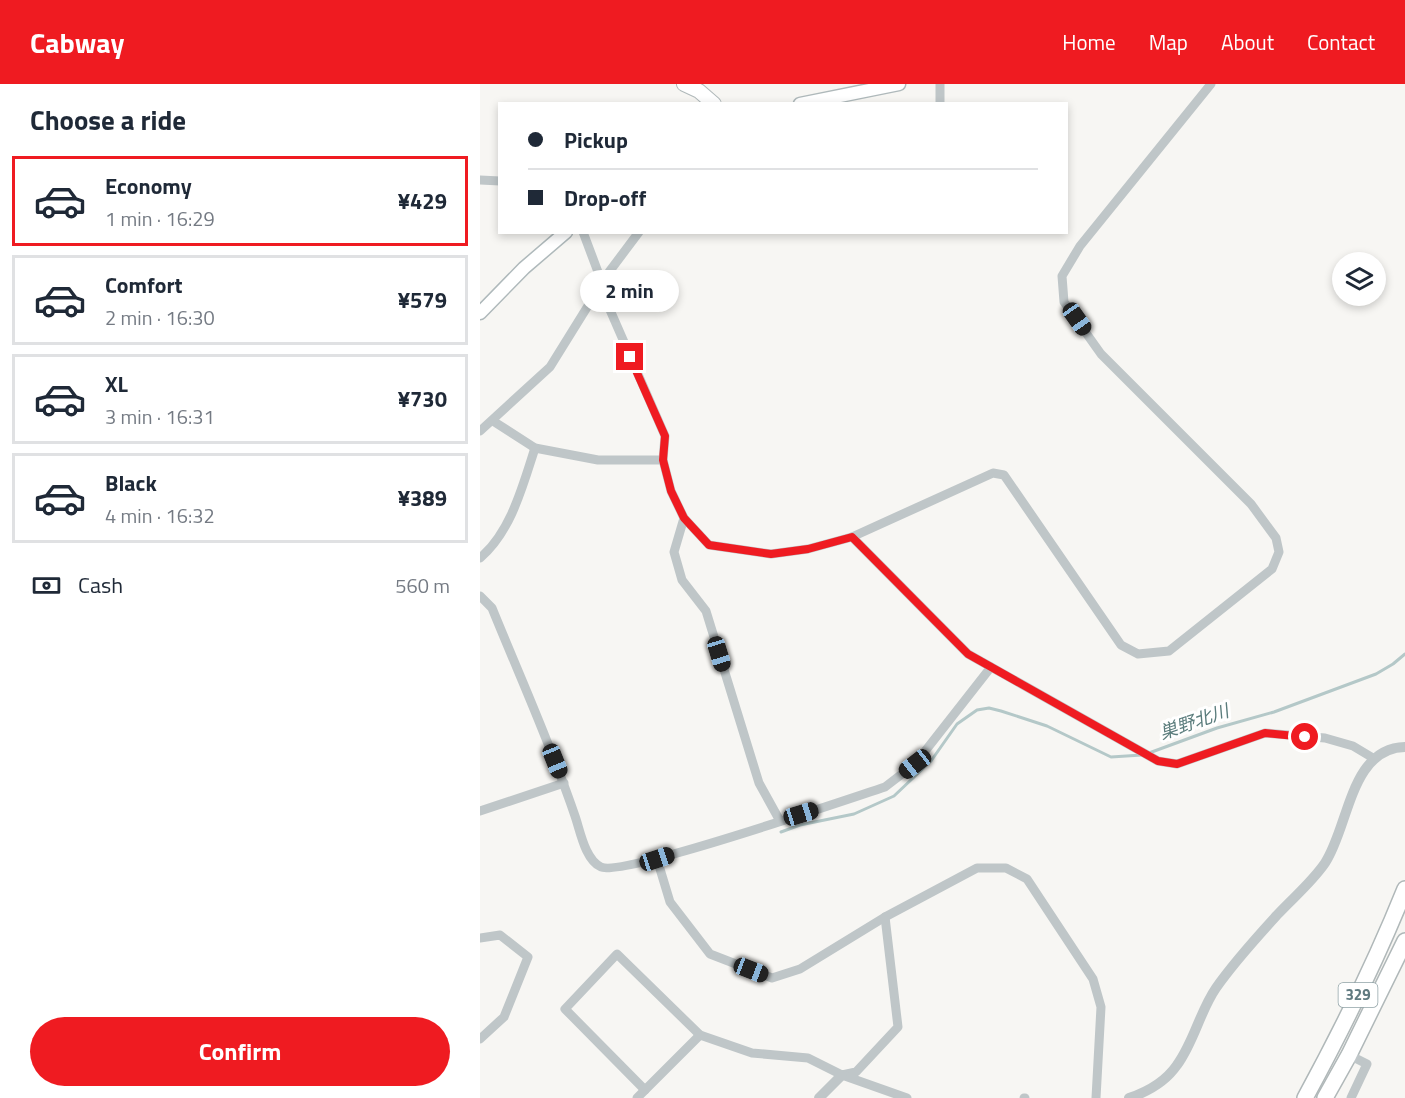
<!DOCTYPE html>
<html lang="en">
<head>
<meta charset="utf-8">
<style>
	:root { --surface:#fff; --page:#f6f6f7; --text:#1f2937; --muted:#747a83; --line:#e0e1e3; --accent:#ef1b21 }
	body { margin:0; font-family:"Titillium Web","Noto Sans JP",sans-serif; background:var(--page); color:var(--text); height:100vh; display:flex; flex-direction:column; font-size:22px; white-space:nowrap }
	* { box-sizing:border-box; margin:0 }
	p { font-size:20px; color:var(--muted) }
	.icon { flex:none; width:33px; height:33px; fill:none; stroke:currentColor; stroke-width:2; stroke-linecap:round; stroke-linejoin:round }
	.map { position:relative; flex:1; overflow:hidden }
	.drawer { display:flex; flex-direction:column; background:var(--surface); width:480px }
	.drawer>* { flex:none }
	.guide { position:absolute; left:18px; top:18px; width:570px; height:132px; border-radius:0px; box-shadow:0 3px 9px #0003; display:grid; align-content:center; height:132px; padding:0 30px; background:var(--surface) }
	.controls { position:absolute; left:852px; top:168px; display:grid; gap:12px }
	.controls a { display:grid; place-items:center; width:54px; height:54px; border-radius:50%; background:var(--surface); box-shadow:0 3px 9px #0003; font-size:30px }
	.end { position:absolute; width:27px; height:27px; margin:-14px; border:8px solid #ef1b21; background:#fff; box-shadow:0 0 0 3px #fff }
	.from { border-radius:50% }
	.bubble { position:absolute; height:42px; border-radius:21px; background:var(--surface); box-shadow:0 3px 9px #0003; font-size:20px; font-weight:700; line-height:42px; text-align:center }
	.car { position:absolute; width:18px; height:36px; margin:-18px -9px; border-radius:8px; box-shadow:0 0 4px 2px #0007; background:linear-gradient(#222 24%,#8ab4d8 0 40%,#222 0 76%,#8ab4d8 0 86%,#222 0) }
	.guide b { display:flex; align-items:center; gap:21px; height:57px; font-size:22px }
	.guide b+b { border-top:2px solid var(--line) }
	.guide i { width:15px; height:15px; background:var(--text) }
	ul { padding:0; list-style:none }
	li { display:flex; align-items:center; gap:18px; height:90px; margin:0 12px 9px; padding:0 18px; border:3px solid var(--line); border-radius:0px }
	li div { flex:1 }
	li b { display:block; font-size:22px }
	li em { font-style:normal; font-weight:700 }
	li.current { border-color:var(--accent) }
	li>.icon { width:54px; height:54px; stroke-width:1.5 }
	h2 { padding:0 30px; font-size:27px; line-height:72px }
	.pay { display:flex; align-items:center; gap:15px; height:66px; padding:0 30px; font-size:22px }
	.pay p { margin-inline-start:auto }
	.cta { display:flex; gap:12px; margin-top:auto; padding:12px 30px }
	.cta a { flex:1; height:69px; border-radius:36px; background:var(--accent); color:#fff; font-size:24px; font-weight:700; line-height:69px; text-align:center }
	header { display:flex; align-items:center; gap:36px; box-sizing:border-box; height:84px; padding:0 30px; background:var(--accent); color:#fff }
	header strong { font-size:28px }
	nav { display:flex; gap:33px; margin-inline-start:auto; font-size:21px }
	main { display:flex; flex:1; min-height:0 }
	.map>svg:first-child { display:block }
	.lines { fill:none; stroke-linecap:round; stroke-linejoin:round }
	.stream { stroke:#b4c8c8; stroke-width:3 }
	.secondary-casing { stroke:#afb9bb; stroke-width:15 }
	.primary-casing { stroke:#b0b9ba; stroke-width:16 }
	.trunk-casing { stroke:#b0b8b9; stroke-width:18 }
	.minor { stroke:#bfc6c8; stroke-width:9 }
	.tertiary { stroke:#bfc6c8; stroke-width:10 }
	.secondary { stroke:#fff; stroke-width:12 }
	.primary { stroke:#fff; stroke-width:14 }
	.trunk { stroke:#fff; stroke-width:15 }
	.route { stroke:#ef1b21; stroke-width:8 }
	.labels { text-anchor:middle; stroke-width:6; stroke-linejoin:round; paint-order:stroke }
	.shield { fill:#fff; stroke:#90a2a6; stroke-width:1.5 }
	.shield-label { font-size:15px; font-weight:bold; fill:#607a80 }
	.water-label { font-size:18px; font-style:italic; fill:#5a7c7c; stroke:#fff }
</style>
</head>
<body>
<header>
<strong>Cabway</strong>
<nav><a>Home</a><a>Map</a><a>About</a><a>Contact</a></nav>
</header>
<main>
<section class="drawer">
<h2>Choose a ride</h2>
<ul>
<li class="current"><svg class="icon" aria-label="car" viewBox="0 0 24 24"><path d="M5 17H2v-5l4-1 3-4h7l3 4 3 1v5h-3M9 17h6M6 11h13"/><circle cx="7" cy="17" r="2"/><circle cx="17" cy="17" r="2"/></svg><div><b>Economy</b><p>1 min · 16:29</p></div><em>¥429</em></li>
<li><svg class="icon" aria-label="car" viewBox="0 0 24 24"><path d="M5 17H2v-5l4-1 3-4h7l3 4 3 1v5h-3M9 17h6M6 11h13"/><circle cx="7" cy="17" r="2"/><circle cx="17" cy="17" r="2"/></svg><div><b>Comfort</b><p>2 min · 16:30</p></div><em>¥579</em></li>
<li><svg class="icon" aria-label="car" viewBox="0 0 24 24"><path d="M5 17H2v-5l4-1 3-4h7l3 4 3 1v5h-3M9 17h6M6 11h13"/><circle cx="7" cy="17" r="2"/><circle cx="17" cy="17" r="2"/></svg><div><b>XL</b><p>3 min · 16:31</p></div><em>¥730</em></li>
<li><svg class="icon" aria-label="car" viewBox="0 0 24 24"><path d="M5 17H2v-5l4-1 3-4h7l3 4 3 1v5h-3M9 17h6M6 11h13"/><circle cx="7" cy="17" r="2"/><circle cx="17" cy="17" r="2"/></svg><div><b>Black</b><p>4 min · 16:32</p></div><em>¥389</em></li>
</ul>
<div class="pay"><svg class="icon" aria-label="cash" viewBox="0 0 24 24"><path d="M3 7h18v10H3z"/><circle cx="12" cy="12" r="2"/></svg>Cash<p>560 m</p></div>
<div class="cta"><a>Confirm</a></div>
</section>
<div class="map">
<svg width="925" height="1014" viewBox="0 0 925 1014">
	<rect width="100%" height="100%" fill="#f7f6f3"/>
	<g class="lines">
		<g class="stream">
			<polyline points="669,669 737,644 794,628 896,590 913,580 925,570"/>
			<polyline points="301,748 320,741 374,730 414,712 451,677 477,640 497,626 509,624 521,627 567,642 631,673 662,671"/>
		</g>
		<g class="secondary-casing">
			<g id="secondary">
				<polyline points="320,20 419,0"/>
				<polyline points="0,229 44,184 86,148"/>
			</g>
		</g>
		<g class="primary-casing">
			<polyline id="primary" points="204,0 219,7 234,20"/>
		</g>
		<g class="trunk-casing">
			<g id="trunk">
				<path d="M825 1014C862 946 896 877 925 805"/>
				<polyline points="845,1014 869,971 925,857"/>
			</g>
		</g>
		<g class="minor">
			<polyline points="460,0 460,20"/>
			<polyline points="0,96 20,97"/>
			<polyline points="103,148 118,188 120,203 185,352 183,376 191,407 204,434 229,461 291,470 328,465 372,453 513,389 524,391 641,561 658,570 689,567 792,485 799,468 796,454 771,420 621,270 584,218 582,192 600,162 731,0"/>
			<polyline points="13,337 55,364 118,376 183,376"/>
			<polyline points="0,347 70,283 129,188 159,148"/>
			<polyline points="204,434 194,468 202,496 226,527 279,699 300,737"/>
			<polyline points="372,453 488,570 678,677 697,680 785,649 845,654 873,662 893,674"/>
			<path d="M0 474C31 448 43 401 55 364"/>
			<path d="M0 512 12 524C40 593 71 661 95 732 100 746 105 776 121 783 142 793 368 715 405 703L435 680 511 583"/>
			<polyline points="0,727 84,699"/>
			<polyline points="177,775 190,818 230,870 292,894 320,885 405,833 497,784 526,784 547,795 613,895 621,923 616,1014"/>
			<polyline points="0,854 20,851 48,873 24,933 0,955"/>
			<polyline points="869,971 887,980 871,1014"/>
			<polyline points="362,991 376,988 418,943 405,833"/>
			<polyline points="165,1006 85,925 137,870 220,951 272,969 328,974 362,991 427,1014"/>
			<polyline points="157,1014 220,951"/>
			<polyline points="544,1014 545,1014"/>
		</g>
		<g class="tertiary">
			<polyline points="339,1014 362,991"/>
			<path d="M649 1014C667 1008 686 997 697 981 714 958 720 927 736 904 754 878 777 853 798 830 814 813 832 798 845 779 869 743 870 664 925 663"/>
		</g>
		<use href="#secondary" class="secondary"/>
		<use href="#primary" class="primary"/>
		<use href="#trunk" class="trunk"/>
	</g>
	<g class="lines">
		<polyline class="route" points="150,273 185,352 183,376 191,407 204,434 229,461 291,470 328,465 372,453 488,570 678,677 697,680 785,649 825,653"/>
	</g>
	<g class="labels">
		<rect class="shield" x="858.5" y="899" width="39" height="24" rx="4.5"/>
		<g class="shield-label">
			<text x="878" y="916">329</text>
		</g>
		<g class="water-label">
			<text transform="translate(714 638) rotate(-19)" y="6">巣野北川</text>
		</g>
	</g>
</svg>
<div class="controls">
<a><svg class="icon" aria-label="layers" viewBox="0 0 24 24"><path d="M12 4l9 5-9 5-9-5zM3 14l9 5 9-5"/></svg></a>
</div>
<i class="end from" style="left:825px;top:653px"></i>
<i class="end" style="left:150px;top:273px"></i>
<div class="bubble" style="left:100px;top:186px;width:99px">2 min</div>
<i class="car" style="left:597px;top:235px;rotate:145deg"></i>
<i class="car" style="left:239px;top:570px;rotate:163deg"></i>
<i class="car" style="left:75px;top:677px;rotate:158deg"></i>
<i class="car" style="left:435px;top:680px;rotate:232deg"></i>
<i class="car" style="left:321px;top:730px;rotate:73deg"></i>
<i class="car" style="left:177px;top:775px;rotate:72deg"></i>
<i class="car" style="left:271px;top:886px;rotate:111deg"></i>
<div class="guide">
<b><i class="from"></i>Pickup</b>
<b><i></i>Drop-off</b>
</div>
</div>
</main>
</body>
</html>
